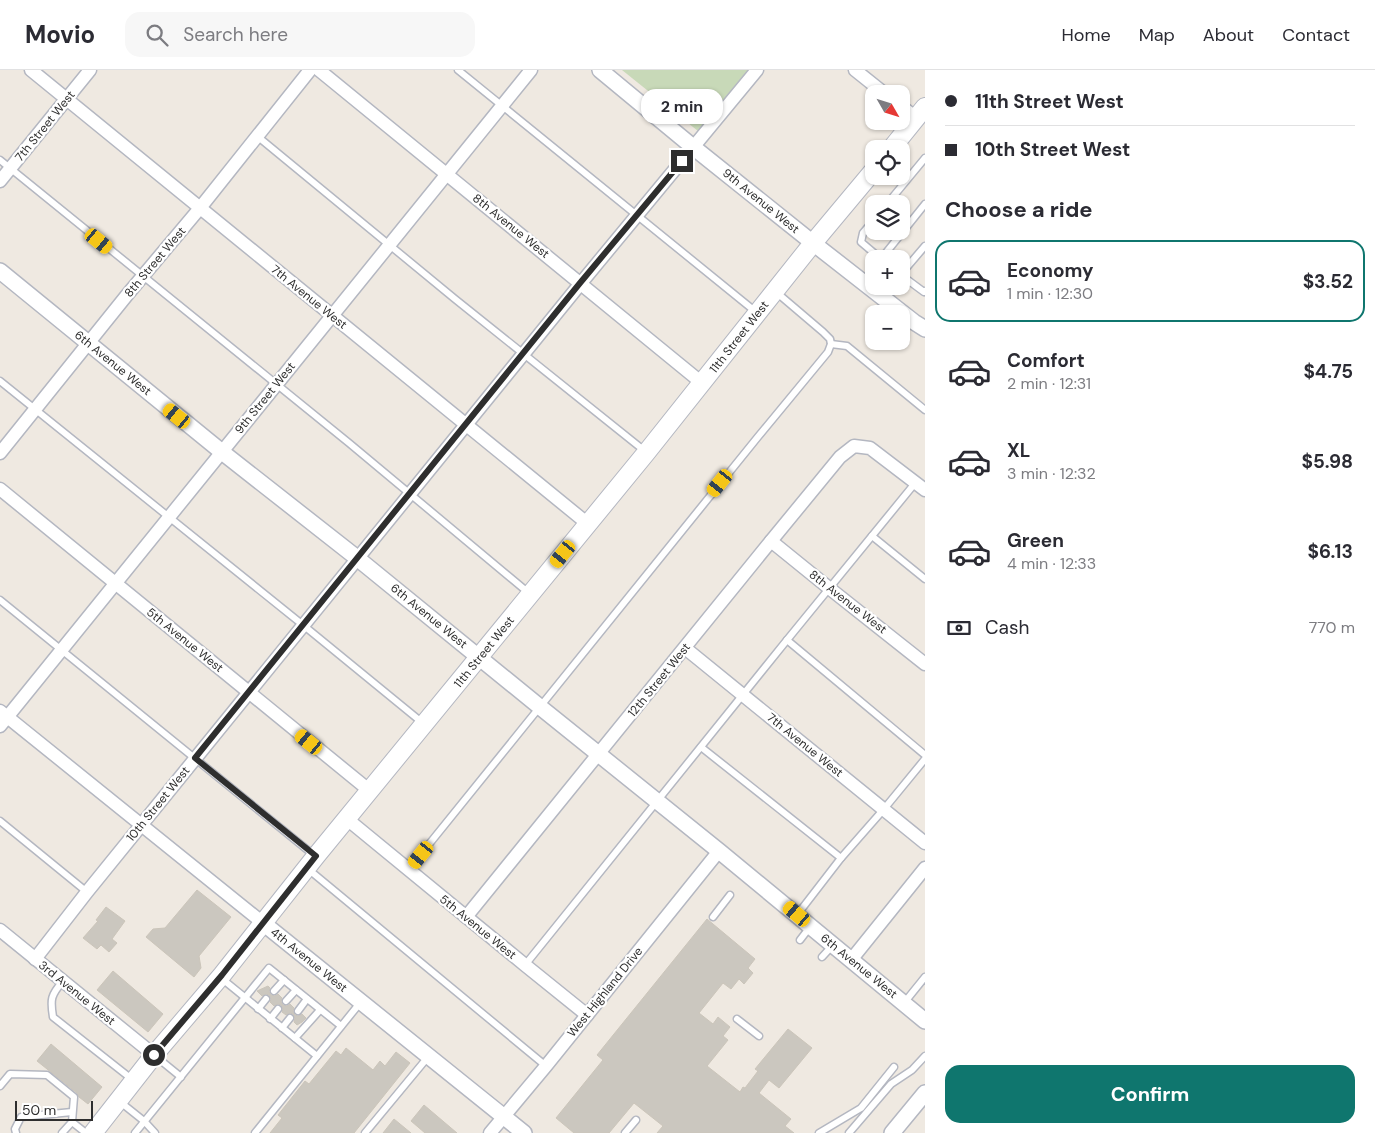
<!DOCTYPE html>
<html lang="en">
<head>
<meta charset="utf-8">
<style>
	:root { --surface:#fff; --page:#f7f7f7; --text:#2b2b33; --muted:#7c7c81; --line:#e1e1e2; --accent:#0f766e }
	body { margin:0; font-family:"DM Sans",sans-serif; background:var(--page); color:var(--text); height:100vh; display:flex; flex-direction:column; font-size:19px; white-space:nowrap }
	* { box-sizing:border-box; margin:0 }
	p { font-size:16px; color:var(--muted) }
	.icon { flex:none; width:28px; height:28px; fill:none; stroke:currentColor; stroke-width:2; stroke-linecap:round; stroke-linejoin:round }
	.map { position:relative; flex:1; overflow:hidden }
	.sheet { display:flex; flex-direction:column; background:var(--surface); width:450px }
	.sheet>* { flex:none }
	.top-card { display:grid; align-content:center; height:110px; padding:0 20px; background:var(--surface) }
	.needle { width:32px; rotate:129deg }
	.fabs { position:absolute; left:865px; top:15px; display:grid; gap:10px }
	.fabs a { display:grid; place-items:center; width:45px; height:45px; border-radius:10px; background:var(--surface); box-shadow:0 1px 4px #0004; font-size:25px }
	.scale { position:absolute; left:15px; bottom:12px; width:78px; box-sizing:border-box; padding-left:5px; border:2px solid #2e2e2e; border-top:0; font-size:14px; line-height:18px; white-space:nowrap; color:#2e2e2e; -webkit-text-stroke:4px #fff; paint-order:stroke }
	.end { position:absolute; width:22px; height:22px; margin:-11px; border:6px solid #2e2e2e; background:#fff; box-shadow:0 0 0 2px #fff }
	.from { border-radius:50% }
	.bubble { position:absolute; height:35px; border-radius:15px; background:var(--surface); box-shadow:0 1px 4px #0004; font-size:16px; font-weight:700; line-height:35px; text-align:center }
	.car { position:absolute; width:15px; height:30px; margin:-15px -8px; border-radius:6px; box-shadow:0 0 4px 1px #0007; background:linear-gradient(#f5c518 24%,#345 0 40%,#f5c518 0 76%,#345 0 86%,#f5c518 0) }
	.top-card b { display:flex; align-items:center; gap:18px; height:48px; font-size:19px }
	.top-card b+b { border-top:1px solid var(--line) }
	.top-card i { width:12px; height:12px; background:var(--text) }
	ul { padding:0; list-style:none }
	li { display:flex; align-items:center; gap:15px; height:82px; margin:0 10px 8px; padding:0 10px; border:2px solid transparent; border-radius:15px }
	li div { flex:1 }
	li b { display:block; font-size:19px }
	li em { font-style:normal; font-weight:700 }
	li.current { border-color:var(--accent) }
	li>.icon { width:45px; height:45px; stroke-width:1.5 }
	h2 { padding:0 20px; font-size:22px; line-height:60px }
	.pay { display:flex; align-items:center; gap:12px; height:55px; padding:0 20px; font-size:19px }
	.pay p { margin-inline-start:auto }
	.action { display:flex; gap:10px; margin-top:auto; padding:10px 20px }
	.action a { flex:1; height:58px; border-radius:15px; background:var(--accent); color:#fff; font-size:20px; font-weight:700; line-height:58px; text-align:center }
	header { display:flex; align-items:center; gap:30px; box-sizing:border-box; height:70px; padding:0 25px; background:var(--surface); border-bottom:1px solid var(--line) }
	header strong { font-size:24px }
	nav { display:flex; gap:28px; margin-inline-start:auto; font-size:18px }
	.search { width:350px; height:45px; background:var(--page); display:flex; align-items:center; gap:12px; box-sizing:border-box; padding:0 18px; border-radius:15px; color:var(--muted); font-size:19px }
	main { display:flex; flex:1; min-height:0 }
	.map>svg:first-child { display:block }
	.cemetery { fill:#c8d9b8 }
	.building { fill:#cbc7bf; stroke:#cbc5ba }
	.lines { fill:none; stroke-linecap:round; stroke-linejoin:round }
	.service-casing { stroke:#b4b7c1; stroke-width:9 }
	.minor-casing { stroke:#b4b7c1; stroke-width:15 }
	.tertiary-casing { stroke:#b4b7c1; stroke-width:18 }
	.secondary-casing { stroke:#b4b7c1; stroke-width:20 }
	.service { stroke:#fff; stroke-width:6 }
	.minor { stroke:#fff; stroke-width:12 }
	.tertiary { stroke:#fff; stroke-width:15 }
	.secondary { stroke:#fff; stroke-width:18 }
	.route { stroke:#2e2e2e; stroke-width:6 }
	.labels { text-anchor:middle; stroke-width:4.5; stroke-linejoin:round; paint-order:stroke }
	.street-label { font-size:12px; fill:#2e2e2e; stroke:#fff }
</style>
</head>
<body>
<header>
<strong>Movio</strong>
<div class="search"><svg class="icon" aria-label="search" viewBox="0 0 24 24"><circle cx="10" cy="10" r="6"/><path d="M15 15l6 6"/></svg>Search here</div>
<nav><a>Home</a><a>Map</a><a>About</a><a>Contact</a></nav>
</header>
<main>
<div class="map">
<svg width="925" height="1063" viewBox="0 0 925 1063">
	<rect width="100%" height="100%" fill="#efe9e1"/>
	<polygon class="cemetery" points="622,0 748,0 698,61"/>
	<g class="building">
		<polygon points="197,820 231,847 199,886 201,898 194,907 146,867 153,859 165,858"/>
		<polygon points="106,837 125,851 112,869 117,873 109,882 101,875 97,879 83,868 98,851 96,850"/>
		<polygon points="707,849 755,889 748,898 753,903 744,914 739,909 731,919 723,913 699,943 713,954 718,947 730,957 723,966 728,970 707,996 740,1022 743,1017 745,1018 758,1001 755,999 788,959 812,978 779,1018 769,1010 759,1023 791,1049 785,1056 794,1063 657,1063 663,1056 634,1033 609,1063 574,1063 556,1048 603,990 597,985"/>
		<polygon points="113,901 163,944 148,962 97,920"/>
		<polygon points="268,916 270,918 269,922 271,925 275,926 278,924 282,928 281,932 283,935 287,936 290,934 294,938 293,941 295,945 298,946 302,944 306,948 302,952 297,955 294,952 295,948 293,944 290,943 286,945 282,942 283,939 281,935 278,934 274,936 270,932 271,929 269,925 266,924 262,926 257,921"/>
		<polygon points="51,974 102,1017 88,1034 79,1027 77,1023 37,991"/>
		<polygon points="346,978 373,1000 380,991 385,996 396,982 410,993 354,1063 270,1063 282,1048 278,1045 305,1011 309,1014 336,981 341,985"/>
		<polygon points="424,1035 457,1063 425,1063 411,1051"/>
		<polygon points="394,1049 411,1063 383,1063"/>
	</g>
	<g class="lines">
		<g class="service-casing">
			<g id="service">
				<polyline points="458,0 756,242"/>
				<polyline points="257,66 455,229 646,382"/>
				<polyline points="0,90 349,373 530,524"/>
				<polyline points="887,134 925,88"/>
				<polyline points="874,150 863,163 861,172 881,189"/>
				<polyline points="881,189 925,134"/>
				<polyline points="901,204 925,176"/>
				<polyline points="901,205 924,222 925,221"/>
				<polyline points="864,212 874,199"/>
				<polyline points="831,274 847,276 925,340"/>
				<polyline points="0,311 303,555 424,654"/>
				<polyline points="872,466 925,509"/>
				<polyline points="0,530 315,786"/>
				<polyline points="787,570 925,685"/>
				<polyline points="701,677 841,788"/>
				<polyline points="0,751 87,822"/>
				<polyline points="308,799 546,996"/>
				<polyline points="409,799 757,368 828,282 831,274 830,269 823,262 776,222"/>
				<polyline points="797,845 841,788 884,739 925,689"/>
				<polyline points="713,847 730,825"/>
				<polyline points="800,870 810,857"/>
				<polyline points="822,887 833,875"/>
				<polyline points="525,895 787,570 916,412"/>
				<polyline points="221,908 317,986"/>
				<path d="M63 911C51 925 50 929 53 947L133 1010"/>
				<polyline points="274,921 284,910"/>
				<polyline points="286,931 296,920"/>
				<polyline points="904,933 925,907"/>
				<polyline points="258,939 266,929"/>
				<polyline points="298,941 307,929"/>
				<polyline points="270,949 278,939"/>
				<polyline points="737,949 759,966"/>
				<polyline points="282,958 290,948"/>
				<polyline points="295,968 320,940"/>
				<polyline points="154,985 181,1007"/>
				<polyline points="0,1016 10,1004 47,1005 74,1027 72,1052 86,1063"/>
				<polyline points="119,1031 144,1051 155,1063"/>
				<polyline points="16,1063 15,1059 21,1047 72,1042"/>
				<polyline points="62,1063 72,1052"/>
				<polyline points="135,1063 269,898 341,956"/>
				<polyline points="255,1063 360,933"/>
				<polyline points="365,1063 428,987"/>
				<polyline points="625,1063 636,1050"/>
				<polyline points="819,1063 861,1038 894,997"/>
				<polyline points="849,1063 891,1014 912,1000 925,986"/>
			</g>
		</g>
		<g class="minor-casing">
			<g id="minor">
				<polyline points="31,0 588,454"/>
				<polyline points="319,0 702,313"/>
				<polyline points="855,0 885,24"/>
				<polyline points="901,36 916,48"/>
				<polyline points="0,111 90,0"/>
				<polyline points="0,383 127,225 200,138 310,0"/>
				<polyline points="0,419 370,721"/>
				<polyline points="771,471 829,518 925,594"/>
				<polyline points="685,578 925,773"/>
				<polyline points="0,641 263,853"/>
				<polyline points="0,656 531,0"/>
				<polyline points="347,749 525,895 587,945"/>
				<polyline points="466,847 771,471 840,387 854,376 870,378 925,420"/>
				<polyline points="0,860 154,985"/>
				<polyline points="35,889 87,822 581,213 757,0"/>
				<polyline points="851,890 925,798"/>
				<polyline points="490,1063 546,996 719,781"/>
			</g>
		</g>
		<g class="tertiary-casing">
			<g id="tertiary">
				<polyline points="600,0 693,77 813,173 914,252 925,259"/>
				<polyline points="0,201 222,382 357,488 540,637 719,781 925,951"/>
				<polyline points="263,853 524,1063"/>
				<polyline points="892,1063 925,1023"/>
			</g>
		</g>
		<g class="secondary-casing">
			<g id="secondary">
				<polyline points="891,79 925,37"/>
				<polyline points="93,1063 154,985 222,905 316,786 646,383 813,173 874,100"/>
			</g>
		</g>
		<use href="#service" class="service"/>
		<use href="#minor" class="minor"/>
		<use href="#tertiary" class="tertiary"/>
		<use href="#secondary" class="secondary"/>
	</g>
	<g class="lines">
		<polyline class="route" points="154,985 222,905 316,786 195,688 580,213 682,91"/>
	</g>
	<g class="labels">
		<g class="street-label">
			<text transform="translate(45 56) rotate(-51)" y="4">7th Street West</text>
			<text transform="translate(761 131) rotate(39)" y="4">9th Avenue West</text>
			<text transform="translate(511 156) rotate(39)" y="4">8th Avenue West</text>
			<text transform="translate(155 192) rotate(-50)" y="4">8th Street West</text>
			<text transform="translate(309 227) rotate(39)" y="4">7th Avenue West</text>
			<text transform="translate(739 267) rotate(-52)" y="4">11th Street West</text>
			<text transform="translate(113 293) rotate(39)" y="4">6th Avenue West</text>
			<text transform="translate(265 328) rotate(-51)" y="4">9th Street West</text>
			<text transform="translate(848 532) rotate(38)" y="4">8th Avenue West</text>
			<text transform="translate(429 546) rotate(39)" y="4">6th Avenue West</text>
			<text transform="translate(185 570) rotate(39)" y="4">5th Avenue West</text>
			<text transform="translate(484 582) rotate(-51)" y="4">11th Street West</text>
			<text transform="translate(659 610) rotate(-51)" y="4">12th Street West</text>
			<text transform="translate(805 675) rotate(39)" y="4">7th Avenue West</text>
			<text transform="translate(158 734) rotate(-51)" y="4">10th Street West</text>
			<text transform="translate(478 857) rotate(39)" y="4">5th Avenue West</text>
			<text transform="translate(309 890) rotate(39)" y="4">4th Avenue West</text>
			<text transform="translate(859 896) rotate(39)" y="4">6th Avenue West</text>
			<text transform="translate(605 922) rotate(-51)" y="4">West Highland Drive</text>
			<text transform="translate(77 923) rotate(39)" y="4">3rd Avenue West</text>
		</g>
	</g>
</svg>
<div class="fabs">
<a><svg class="needle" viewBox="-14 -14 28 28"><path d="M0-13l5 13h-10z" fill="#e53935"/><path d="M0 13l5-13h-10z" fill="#7c7c81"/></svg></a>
<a><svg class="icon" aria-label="locate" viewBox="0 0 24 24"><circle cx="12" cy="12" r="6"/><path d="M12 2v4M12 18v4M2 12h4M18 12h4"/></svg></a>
<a><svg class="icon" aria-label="layers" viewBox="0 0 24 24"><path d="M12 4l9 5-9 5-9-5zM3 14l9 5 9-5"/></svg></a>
<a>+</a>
<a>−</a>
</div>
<div class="scale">50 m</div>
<i class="end from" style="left:154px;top:985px"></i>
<i class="end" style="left:682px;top:91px"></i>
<div class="bubble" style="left:641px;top:19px;width:82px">2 min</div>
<i class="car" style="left:99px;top:171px;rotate:129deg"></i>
<i class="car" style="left:177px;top:346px;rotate:309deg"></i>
<i class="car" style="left:720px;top:413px;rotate:219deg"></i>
<i class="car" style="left:563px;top:484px;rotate:219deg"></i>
<i class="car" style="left:309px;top:672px;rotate:309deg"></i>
<i class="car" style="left:421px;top:785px;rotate:219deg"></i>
<i class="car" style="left:797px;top:844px;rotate:310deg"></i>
</div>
<section class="sheet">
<div class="top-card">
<b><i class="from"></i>11th Street West</b>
<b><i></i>10th Street West</b>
</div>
<h2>Choose a ride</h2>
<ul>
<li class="current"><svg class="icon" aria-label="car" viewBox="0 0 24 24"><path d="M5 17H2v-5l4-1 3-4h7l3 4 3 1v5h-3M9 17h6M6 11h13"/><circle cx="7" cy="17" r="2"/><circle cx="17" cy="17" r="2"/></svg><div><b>Economy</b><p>1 min · 12:30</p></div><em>$3.52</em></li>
<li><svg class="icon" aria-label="car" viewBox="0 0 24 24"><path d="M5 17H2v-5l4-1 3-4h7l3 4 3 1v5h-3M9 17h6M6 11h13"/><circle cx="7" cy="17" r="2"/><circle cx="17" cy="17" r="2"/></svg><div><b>Comfort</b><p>2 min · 12:31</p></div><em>$4.75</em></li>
<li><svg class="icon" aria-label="car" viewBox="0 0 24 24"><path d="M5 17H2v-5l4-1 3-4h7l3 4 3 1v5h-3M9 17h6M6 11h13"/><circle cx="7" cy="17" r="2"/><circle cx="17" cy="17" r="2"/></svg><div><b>XL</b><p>3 min · 12:32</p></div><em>$5.98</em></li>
<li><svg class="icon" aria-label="car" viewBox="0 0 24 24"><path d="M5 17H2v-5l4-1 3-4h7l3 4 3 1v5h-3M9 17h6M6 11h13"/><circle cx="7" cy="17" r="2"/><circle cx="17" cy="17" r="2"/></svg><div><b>Green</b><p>4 min · 12:33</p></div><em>$6.13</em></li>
</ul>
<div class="pay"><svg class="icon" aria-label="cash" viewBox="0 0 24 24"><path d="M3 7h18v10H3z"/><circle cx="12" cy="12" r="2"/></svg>Cash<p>770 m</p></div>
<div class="action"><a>Confirm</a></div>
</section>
</main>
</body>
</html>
